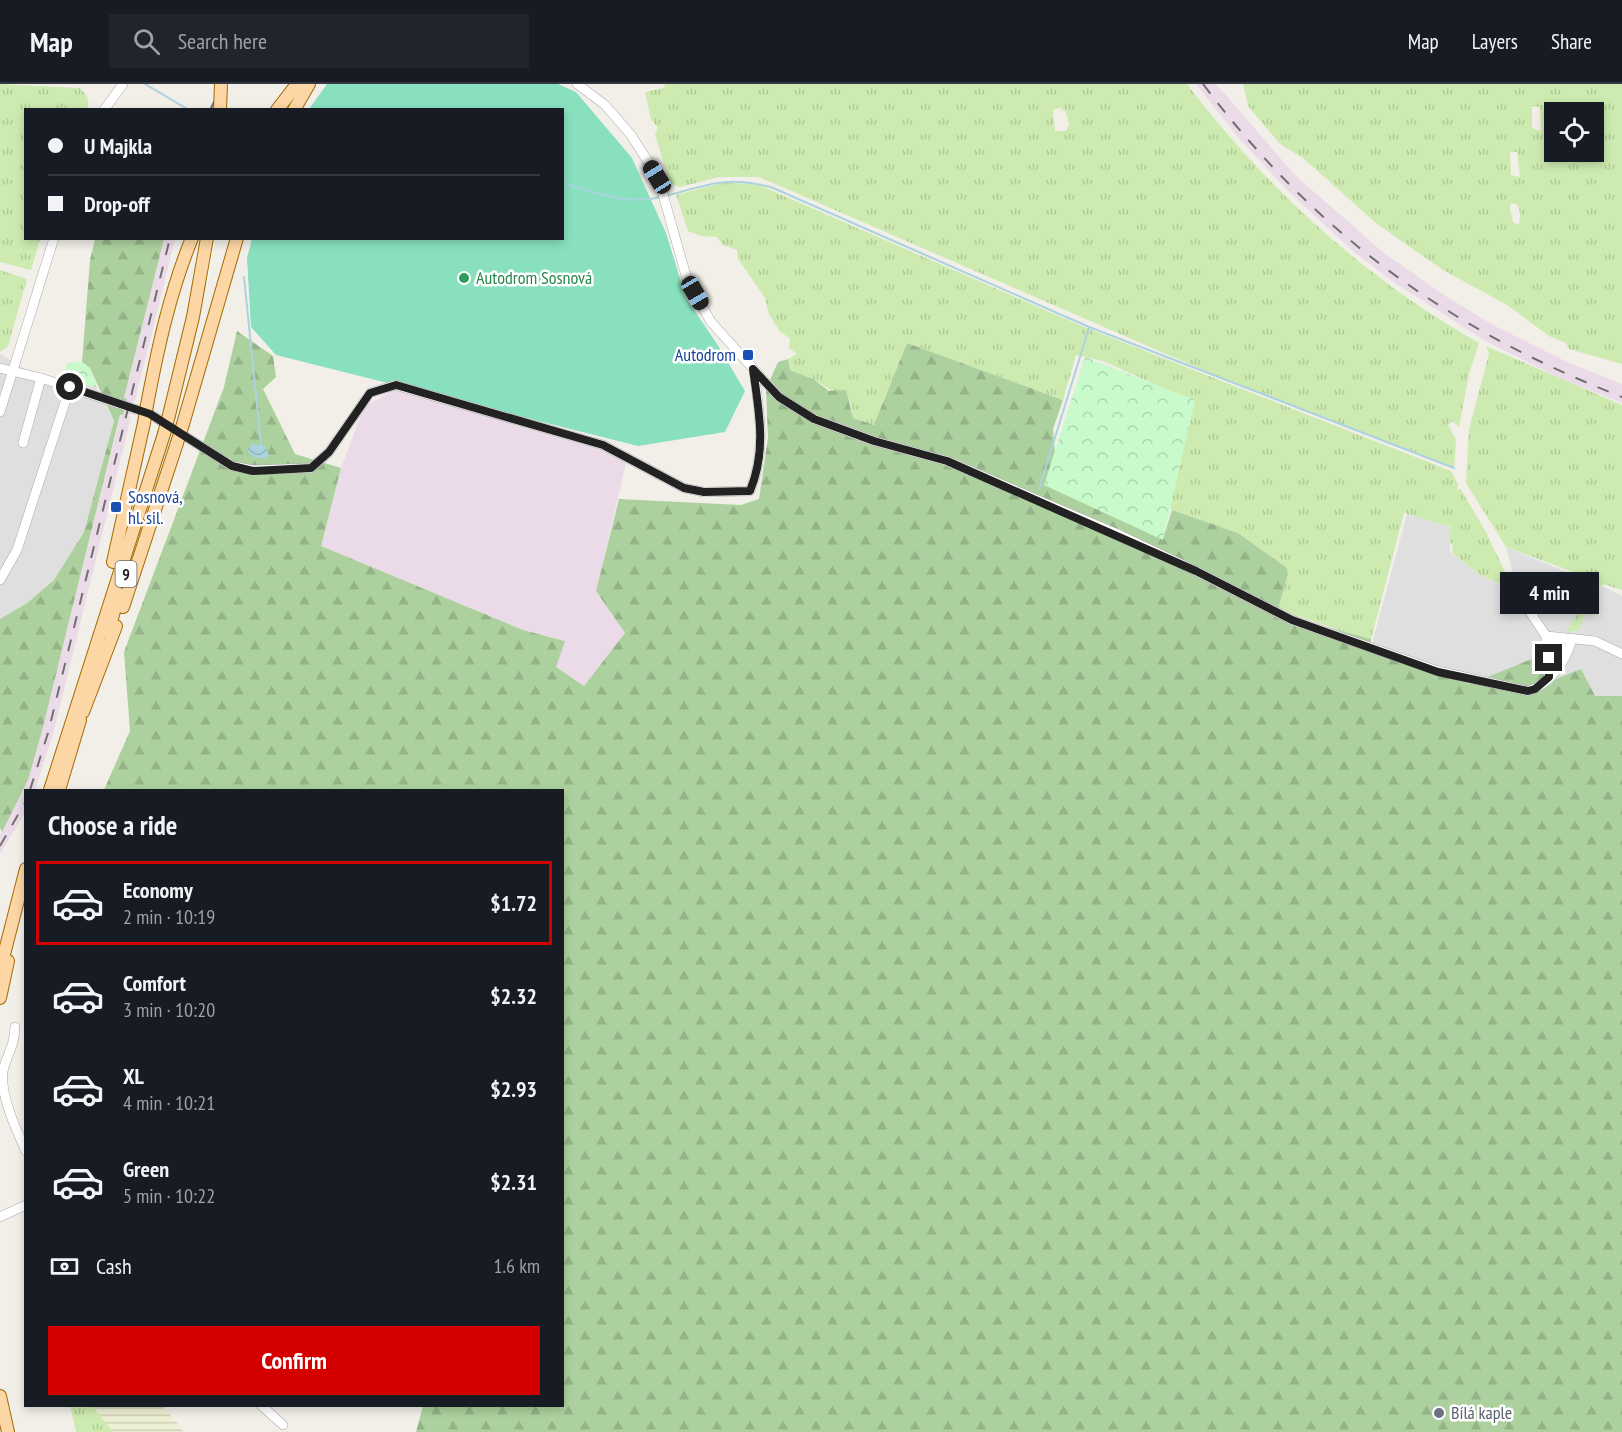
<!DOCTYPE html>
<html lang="en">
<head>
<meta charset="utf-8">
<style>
	:root { --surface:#171b24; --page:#20242c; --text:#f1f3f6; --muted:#9ea1a6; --line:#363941; --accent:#d40000 }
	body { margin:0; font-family:"PT Sans Narrow",sans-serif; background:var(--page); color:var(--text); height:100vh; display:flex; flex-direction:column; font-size:22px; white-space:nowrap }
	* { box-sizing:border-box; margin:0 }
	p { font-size:20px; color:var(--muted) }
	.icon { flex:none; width:33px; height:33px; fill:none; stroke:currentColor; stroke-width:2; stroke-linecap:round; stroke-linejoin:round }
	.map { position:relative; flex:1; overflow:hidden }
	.side { position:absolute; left:24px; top:705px; width:540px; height:618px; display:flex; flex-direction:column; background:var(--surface); border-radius:0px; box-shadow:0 3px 9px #0003 }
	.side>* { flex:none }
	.guide { position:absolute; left:24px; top:24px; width:540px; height:132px; border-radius:0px; box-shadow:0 3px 9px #0003; display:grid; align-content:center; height:132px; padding:0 24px; background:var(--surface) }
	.buttons { position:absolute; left:1544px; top:18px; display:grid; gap:12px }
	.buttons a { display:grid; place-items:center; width:60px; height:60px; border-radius:0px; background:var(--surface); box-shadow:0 3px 9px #0003; font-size:30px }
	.end { position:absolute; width:27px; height:27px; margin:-14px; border:8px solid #222; background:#fff; box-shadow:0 0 0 3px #fff }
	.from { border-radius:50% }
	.bubble { position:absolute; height:42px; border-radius:0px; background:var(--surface); box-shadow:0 3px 9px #0003; font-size:20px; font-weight:600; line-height:42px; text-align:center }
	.car { position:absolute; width:18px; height:36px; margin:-18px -9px; border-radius:8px; box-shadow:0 0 4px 2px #0007; background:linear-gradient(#222 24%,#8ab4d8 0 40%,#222 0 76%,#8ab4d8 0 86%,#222 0) }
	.guide b { display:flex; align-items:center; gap:21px; height:57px; font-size:22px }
	.guide b+b { border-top:2px solid var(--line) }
	.guide i { width:15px; height:15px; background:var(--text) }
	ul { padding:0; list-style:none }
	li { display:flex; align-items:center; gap:18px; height:84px; margin:0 12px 9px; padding:0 12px; border:3px solid transparent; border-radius:0px }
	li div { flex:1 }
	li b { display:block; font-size:22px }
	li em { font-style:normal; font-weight:600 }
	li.current { border-color:var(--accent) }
	li>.icon { width:54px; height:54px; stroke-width:1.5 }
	h2 { padding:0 24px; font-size:27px; line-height:72px }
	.pay { display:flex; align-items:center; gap:15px; height:66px; padding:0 24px; font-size:22px }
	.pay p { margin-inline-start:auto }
	.action { display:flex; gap:12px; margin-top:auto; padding:12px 24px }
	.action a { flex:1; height:69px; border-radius:0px; background:var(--accent); color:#fff; font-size:24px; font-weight:600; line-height:69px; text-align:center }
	header { display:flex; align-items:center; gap:36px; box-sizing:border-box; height:84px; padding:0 30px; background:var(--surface); border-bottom:2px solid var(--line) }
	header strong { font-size:28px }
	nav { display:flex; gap:33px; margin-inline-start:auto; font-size:21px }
	.search { width:420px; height:54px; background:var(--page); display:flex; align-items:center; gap:15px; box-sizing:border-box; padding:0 21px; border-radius:0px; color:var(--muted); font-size:22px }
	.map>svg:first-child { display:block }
	.residential { fill:#e0dfdf }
	.industrial { fill:#ebdbe8 }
	.farmland { fill:url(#farmland-rules) }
	.grass { fill:url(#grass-tufts); fill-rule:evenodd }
	.forest { fill:url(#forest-firs) }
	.park { fill:url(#park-crowns) }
	.pitch { fill:#88e0be }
	.water { fill:url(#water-waves) }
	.pier { fill:#fff }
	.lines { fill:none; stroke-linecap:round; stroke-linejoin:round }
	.stream { stroke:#aad3df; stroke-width:2 }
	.minor-casing { stroke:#a9a9a9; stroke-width:10 }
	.major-casing { stroke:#a06b00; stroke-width:14 }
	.minor { stroke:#fff; stroke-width:9 }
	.major { stroke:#fcd6a4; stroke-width:12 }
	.rail { stroke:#707070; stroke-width:2; stroke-dasharray:12 12; stroke-linecap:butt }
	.major-bridge-casing { stroke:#a06b00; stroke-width:14; stroke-linecap:butt }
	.major-bridge { stroke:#fcd6a4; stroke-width:12 }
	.route { stroke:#222; stroke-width:8 }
	.leisure-dot { fill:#2e9e5b; stroke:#fff; stroke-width:2 }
	.transit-dot { fill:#1a4fb4; stroke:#fff; stroke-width:2 }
	.worship-dot { fill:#6b7280; stroke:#fff; stroke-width:2 }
	.labels { text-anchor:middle; stroke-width:5; stroke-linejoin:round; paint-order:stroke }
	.shield { fill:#fff; stroke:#646464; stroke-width:1.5 }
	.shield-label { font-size:16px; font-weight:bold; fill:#222 }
	.leisure-label { font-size:18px; fill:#27864d; stroke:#fff; text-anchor:start }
	.transit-label { font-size:18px; fill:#164399; stroke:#fff; text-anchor:end }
	.worship-label { font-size:18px; fill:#5b616d; stroke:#fff; text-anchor:start }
</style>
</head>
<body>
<header>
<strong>Map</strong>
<div class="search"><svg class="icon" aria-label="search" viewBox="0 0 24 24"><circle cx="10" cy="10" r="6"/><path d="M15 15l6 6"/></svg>Search here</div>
<nav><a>Map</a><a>Layers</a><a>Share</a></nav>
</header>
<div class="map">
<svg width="1622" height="1348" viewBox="0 0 1622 1348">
	<defs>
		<pattern id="farmland-rules" width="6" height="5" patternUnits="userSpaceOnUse" patternTransform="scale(1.5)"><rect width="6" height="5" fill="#eef0d5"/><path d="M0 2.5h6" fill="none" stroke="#ccceb7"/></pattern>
		<pattern id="grass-tufts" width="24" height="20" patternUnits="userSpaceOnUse" patternTransform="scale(1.5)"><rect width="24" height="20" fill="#cdebb0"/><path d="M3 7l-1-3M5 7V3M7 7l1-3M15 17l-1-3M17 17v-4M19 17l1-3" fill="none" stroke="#b0c997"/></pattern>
		<pattern id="forest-firs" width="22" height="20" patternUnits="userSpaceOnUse" patternTransform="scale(1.5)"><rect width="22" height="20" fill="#add19e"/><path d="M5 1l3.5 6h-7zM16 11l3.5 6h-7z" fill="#95b388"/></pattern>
		<pattern id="park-crowns" width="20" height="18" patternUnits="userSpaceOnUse" patternTransform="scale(1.5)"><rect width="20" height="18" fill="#c8facc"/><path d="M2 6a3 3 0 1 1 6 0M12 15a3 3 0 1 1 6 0" fill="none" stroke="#acd6af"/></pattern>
		<pattern id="water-waves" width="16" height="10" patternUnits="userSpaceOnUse" patternTransform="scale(1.5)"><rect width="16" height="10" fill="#aad3df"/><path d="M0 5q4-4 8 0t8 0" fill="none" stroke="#92b5bf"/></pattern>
	</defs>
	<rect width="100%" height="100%" fill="#f2efe9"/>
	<g class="residential">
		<polygon points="0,270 32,289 53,295 63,293 97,304 114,337 84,448 54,496 27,519 0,535"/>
		<polygon points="1407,430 1450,443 1450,468 1479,490 1518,511 1506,463 1596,500 1567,548 1578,547 1585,527 1602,502 1622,512 1622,612 1595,613 1549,603 1539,572 1470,600 1370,567"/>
	</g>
	<g class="industrial">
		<polygon points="1196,0 1216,0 1296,92 1384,169 1447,213 1495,242 1569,279 1622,300 1622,319 1562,295 1487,258 1395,199 1355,169 1285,104 1237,52"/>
		<polygon points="164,155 175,155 135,317 133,317 129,332 131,333 53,650 35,706 26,706 25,729 0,770 0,751 28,696 42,647 121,330 123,331 124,315"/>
		<polygon points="395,305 597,362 626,379 596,507 625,549 585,602 556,583 564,556 523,546 321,462 341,384 364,323"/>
	</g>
	<polygon class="farmland" points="92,1322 163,1322 184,1348 113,1348"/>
	<g class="grass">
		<path d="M0 0 80 4C86 10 91 17 87 25L26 26V129L23 131 25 132 26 154 40 155 31 186 0 178Z"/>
		<path d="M665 0H1187C1267 105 1364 194 1479 259L1469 290 1459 343 1452 337 1448 341 1456 356 1454 384 1226 296 759 93H719L680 103 670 99 655 51 658 44 651 35 645 8 664 4ZM1060 24 1066 28 1069 40 1066 47H1055L1053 26Z"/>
		<path d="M1243 0H1622V280L1569 265 1566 259 1549 252 1507 221 1443 186 1377 140 1303 74 1280 60 1248 22ZM1532 22 1540 23 1541 47 1532 44ZM1554 28H1593V68H1554ZM1510 68H1517L1520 93 1511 91ZM1511 119 1518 121 1520 129 1519 141 1513 138 1510 125Z"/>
		<polygon points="725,98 759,101 1084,243 1451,387 1458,400 1457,409 1460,404 1486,448 1514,507 1479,490 1452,469 1453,462 1449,456 1451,443 1404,429 1371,555 1368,556 1281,526 1279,522 1288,490 1287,484 1238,449 1172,426 1170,422 1194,318 1103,277 1076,271 1063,316 907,259 874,341 853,334 850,318 813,295 790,286 788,275 797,270 789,264 790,254 780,248 769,230 765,214 738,175 737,166 723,161 717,153 701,152 688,147 676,111"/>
		<polygon points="0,186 27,195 8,262 0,268"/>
		<polygon points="1486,262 1622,321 1622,506 1603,500 1595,509 1578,547 1566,548 1598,497 1506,463 1466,399 1469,345 1489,270"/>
		<polygon points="70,1322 92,1322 113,1348 76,1348"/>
	</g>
	<g class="forest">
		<polygon points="95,155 164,155 124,314 127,315 123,331 120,331 42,647 28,696 2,748 0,744 0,535 27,519 54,496 84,448 114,337 90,284 82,278 90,176"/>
		<polygon points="237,247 273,272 276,293 263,305 295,370 341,384 321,462 523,546 565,557 556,583 584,602 625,549 596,507 619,415 741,421 759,415 768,354 766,305 778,278 788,275 790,286 813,295 829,307 846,306 853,334 874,341 907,259 1063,316 1053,345 1055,368 1045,401 1163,455 1172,426 1238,449 1287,484 1288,490 1279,522 1281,526 1316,540 1371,555 1371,567 1470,600 1539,572 1549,602 1556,595 1581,585 1595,612 1622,612 1622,1348 416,1348 423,1322 562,1322 562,706 104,706 130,647 124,568 224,303"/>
	</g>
	<g class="park">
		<polygon points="1085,273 1195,316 1163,456 1044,401"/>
		<polygon points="82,278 90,284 97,304 63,293 67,279"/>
	</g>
	<polygon class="pitch" points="327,0 558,0 576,8 632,74 666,149 686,214 717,260 745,307 725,348 638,362 276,271 251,243 247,174 252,155 562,154 562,26 309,25"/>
	<polygon class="water" points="252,360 265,362 269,371 265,374 254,374 247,366"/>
	<polygon class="pier" points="199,155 215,155 207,199 192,197"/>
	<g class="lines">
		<g class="stream">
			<polyline points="145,0 189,26"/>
			<path d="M562 99C596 108 626 122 661 113"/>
			<path d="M666 112C710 100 725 92 771 103L1089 243 1454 384"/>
			<polyline points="244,193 261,361"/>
			<polyline points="1039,405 1089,244"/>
		</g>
		<g class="minor-casing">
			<g id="minor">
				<path d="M577 0 605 21 631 51 658 93 687 195 711 238 779 313 814 335 874 357 947 377 1122 452 1196 487 1292 536 1438 587 1528 607C1551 600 1567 576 1572 554"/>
				<polyline points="104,26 123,0"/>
				<path d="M0 284 41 294 150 330 232 382 253 386 311 384 329 368 370 309 395 301 603 361 684 404 704 408 750 407C767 366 759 328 754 286"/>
				<polyline points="0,328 54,154"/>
				<polyline points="23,359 41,294"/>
				<polyline points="0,496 17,466 70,303"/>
				<polyline points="1522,516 1546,552 1549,593"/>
				<polyline points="1546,552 1595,557 1622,570"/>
				<polyline points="1552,581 1558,562 1564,554"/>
				<path d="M15 943C14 965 7 969 3 987 0 1012 16 1045 26 1067"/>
				<polyline points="0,1133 26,1121"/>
				<polyline points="262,1322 283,1341"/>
			</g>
		</g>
		<g class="major-casing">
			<g id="major">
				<polyline points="277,26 297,0"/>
				<polyline points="294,26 309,0"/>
				<path d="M147 321C158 263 170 208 192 154"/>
				<polyline points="169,331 193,233 207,154"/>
				<polyline points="183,340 237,154"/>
				<polyline points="113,478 144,339"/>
				<polyline points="123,523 177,359"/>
				<polyline points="108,548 119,510"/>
				<polyline points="83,628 116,542"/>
				<polyline points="50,706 164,350"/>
				<polyline points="59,706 80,636"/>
				<polyline points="0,886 26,785"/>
				<polyline points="0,914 8,877"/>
				<polyline points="0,1312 8,1348"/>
			</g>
		</g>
		<use href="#minor" class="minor"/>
		<use href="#major" class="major"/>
		<g class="rail">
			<path d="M1203 0C1316 150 1448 245 1622 313"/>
			<polyline points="210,26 223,0"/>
			<polyline points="30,706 48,649 170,154"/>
			<polyline points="0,762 26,717"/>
		</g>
		<g class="major-bridge-casing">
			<g id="major-bridge">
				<polyline points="220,26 221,0"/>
				<polyline points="144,339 147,321"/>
				<polyline points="164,350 169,331"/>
				<polyline points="177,359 183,340"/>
			</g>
		</g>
		<use href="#major-bridge" class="major-bridge"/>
	</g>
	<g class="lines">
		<path class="route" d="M70 303 150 330 232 382 253 387 311 384 329 368 370 309 396 301 603 361 684 404 704 408 750 407C767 366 759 328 753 285L779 313 814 335 874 357 947 377 1196 487 1292 536 1438 588 1528 607 1535 605 1549 593V574"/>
	</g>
	<circle class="leisure-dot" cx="464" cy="194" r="6"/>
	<g class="transit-dot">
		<rect x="742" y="265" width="12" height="12" rx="3"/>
		<rect x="110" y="417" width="12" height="12" rx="3"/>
	</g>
	<circle class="worship-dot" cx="1439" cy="1329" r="6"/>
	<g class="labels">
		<rect class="shield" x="115.5" y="477" width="21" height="26" rx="4.5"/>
		<g class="shield-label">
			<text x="126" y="496">9</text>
		</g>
		<g class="leisure-label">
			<text x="476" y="200">Autodrom Sosnová</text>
		</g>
		<g class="transit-label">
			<text x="736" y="277">Autodrom</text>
			<text x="128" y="419" text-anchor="start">Sosnová,<tspan x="128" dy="21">hl. sil.</tspan></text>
		</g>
		<g class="worship-label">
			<text x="1451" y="1335">Bílá kaple</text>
		</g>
	</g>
</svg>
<div class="buttons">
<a><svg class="icon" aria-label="locate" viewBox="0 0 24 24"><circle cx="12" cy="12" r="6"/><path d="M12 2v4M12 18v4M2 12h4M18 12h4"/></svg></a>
</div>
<i class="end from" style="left:70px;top:303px"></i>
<i class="end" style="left:1549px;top:574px"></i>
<div class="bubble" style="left:1500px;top:488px;width:99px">4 min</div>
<i class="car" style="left:657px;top:93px;rotate:328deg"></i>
<i class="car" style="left:695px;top:209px;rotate:150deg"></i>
<div class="guide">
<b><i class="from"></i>U Majkla</b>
<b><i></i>Drop-off</b>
</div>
<section class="side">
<h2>Choose a ride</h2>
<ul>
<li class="current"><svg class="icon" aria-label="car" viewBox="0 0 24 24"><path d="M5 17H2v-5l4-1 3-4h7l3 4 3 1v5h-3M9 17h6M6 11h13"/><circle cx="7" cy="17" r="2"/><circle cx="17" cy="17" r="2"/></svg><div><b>Economy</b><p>2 min · 10:19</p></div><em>$1.72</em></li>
<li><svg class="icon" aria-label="car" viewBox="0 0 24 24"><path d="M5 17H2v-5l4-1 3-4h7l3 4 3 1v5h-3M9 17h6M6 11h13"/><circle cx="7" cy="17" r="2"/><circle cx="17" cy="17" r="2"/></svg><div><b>Comfort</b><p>3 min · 10:20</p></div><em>$2.32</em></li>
<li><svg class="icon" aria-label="car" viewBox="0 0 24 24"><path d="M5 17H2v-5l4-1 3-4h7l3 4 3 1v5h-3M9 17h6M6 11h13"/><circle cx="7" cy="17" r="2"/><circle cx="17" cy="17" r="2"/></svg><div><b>XL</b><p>4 min · 10:21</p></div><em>$2.93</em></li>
<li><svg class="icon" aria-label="car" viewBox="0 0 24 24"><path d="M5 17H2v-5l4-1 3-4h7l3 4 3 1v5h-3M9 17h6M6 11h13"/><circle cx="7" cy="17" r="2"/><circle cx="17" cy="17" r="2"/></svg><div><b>Green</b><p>5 min · 10:22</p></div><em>$2.31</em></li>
</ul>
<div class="pay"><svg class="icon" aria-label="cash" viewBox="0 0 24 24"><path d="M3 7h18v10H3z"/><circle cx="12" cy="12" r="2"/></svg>Cash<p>1.6 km</p></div>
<div class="action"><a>Confirm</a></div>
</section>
</div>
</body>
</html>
